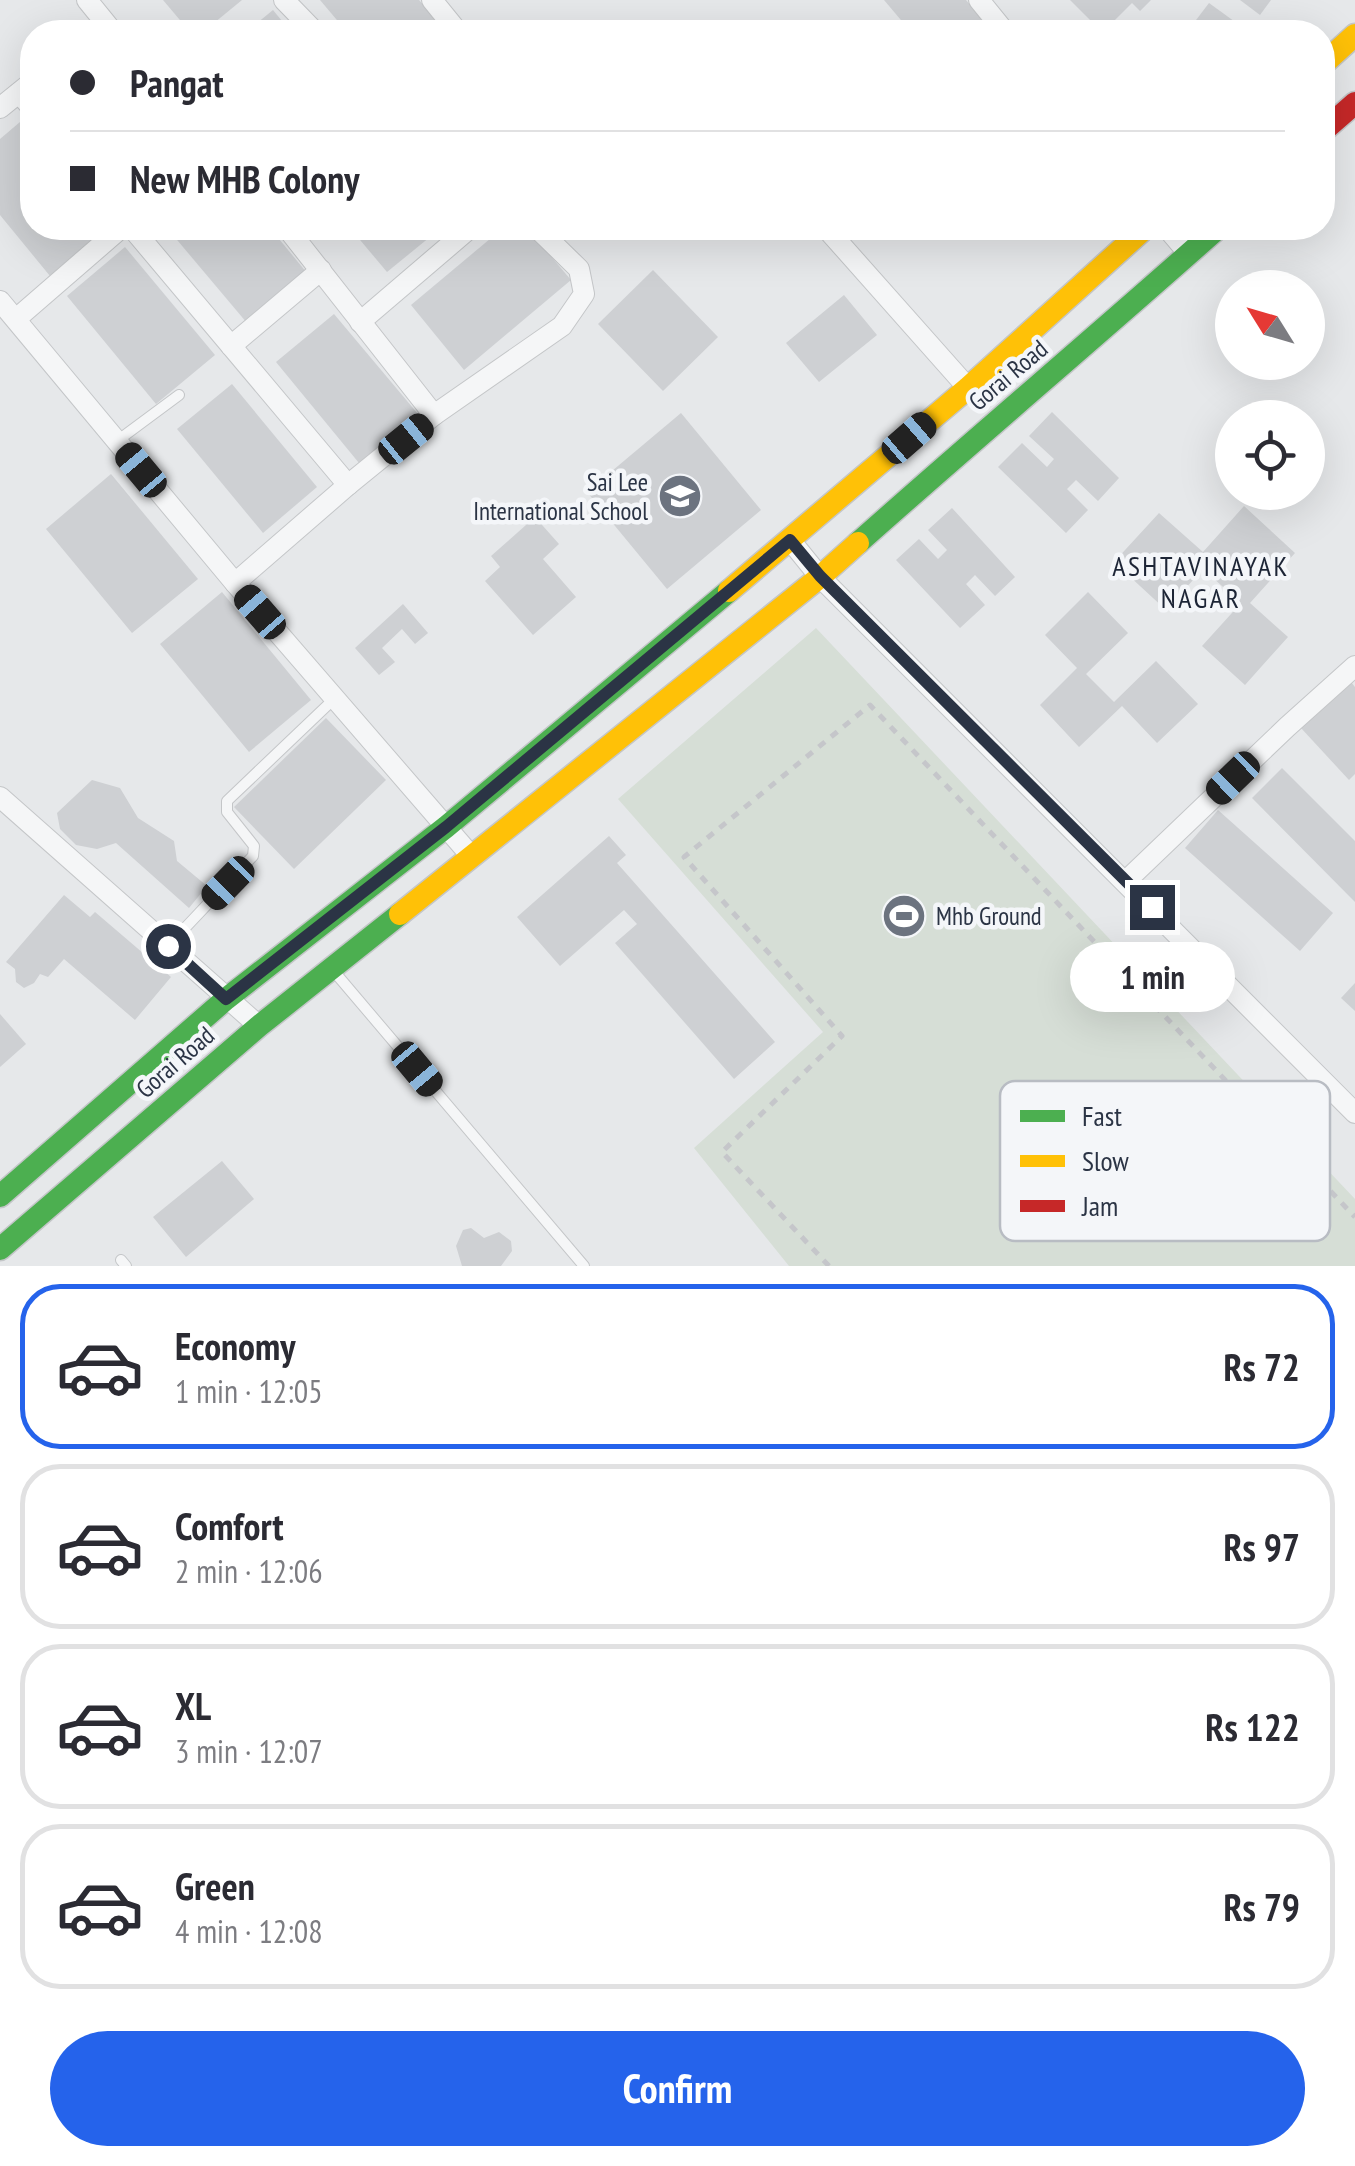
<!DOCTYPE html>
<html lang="en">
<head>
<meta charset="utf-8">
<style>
	:root { --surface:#fff; --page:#f2f2f3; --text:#2b2b33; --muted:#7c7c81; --line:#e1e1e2; --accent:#2563eb }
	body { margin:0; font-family:"PT Sans Narrow",sans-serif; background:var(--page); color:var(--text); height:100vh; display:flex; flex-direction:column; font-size:38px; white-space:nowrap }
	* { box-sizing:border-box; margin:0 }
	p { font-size:32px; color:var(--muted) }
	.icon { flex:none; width:55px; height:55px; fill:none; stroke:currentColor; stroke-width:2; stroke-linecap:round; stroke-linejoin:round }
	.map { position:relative; height:1266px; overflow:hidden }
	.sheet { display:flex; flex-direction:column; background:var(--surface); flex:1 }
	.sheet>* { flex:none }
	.banner { position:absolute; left:20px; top:20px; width:1315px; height:220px; border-radius:40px; box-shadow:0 10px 40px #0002; display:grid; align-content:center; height:220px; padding:0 50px; background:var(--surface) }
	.needle { width:65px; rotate:307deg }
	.tools { position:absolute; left:1215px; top:270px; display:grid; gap:20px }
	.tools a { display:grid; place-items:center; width:110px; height:110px; border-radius:50%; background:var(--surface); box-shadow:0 10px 40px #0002; font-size:50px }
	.end { position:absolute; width:45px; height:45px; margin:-22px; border:12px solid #2b3445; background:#fff; box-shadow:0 0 0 5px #fff }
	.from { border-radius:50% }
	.bubble { position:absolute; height:70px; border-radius:35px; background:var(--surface); box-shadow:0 10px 40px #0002; font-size:32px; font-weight:800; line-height:70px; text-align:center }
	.car { position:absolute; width:30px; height:60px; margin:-30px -15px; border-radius:12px; box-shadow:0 0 8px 2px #0007; background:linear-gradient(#222 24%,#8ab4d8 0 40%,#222 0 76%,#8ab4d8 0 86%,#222 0) }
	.banner b { display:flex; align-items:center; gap:35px; height:95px; font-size:38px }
	.banner b+b { border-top:2px solid var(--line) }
	.banner i { width:25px; height:25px; background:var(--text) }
	ul { padding:18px 0 0; list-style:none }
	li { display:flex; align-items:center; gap:30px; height:165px; margin:0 20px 15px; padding:0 30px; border:5px solid var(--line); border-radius:40px }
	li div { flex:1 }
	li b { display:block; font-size:38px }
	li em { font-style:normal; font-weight:800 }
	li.on { border-color:var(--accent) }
	li>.icon { width:90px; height:90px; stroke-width:1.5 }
	.action { display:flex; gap:20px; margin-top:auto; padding:20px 50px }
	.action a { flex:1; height:115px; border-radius:60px; background:var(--accent); color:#fff; font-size:40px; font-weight:800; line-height:115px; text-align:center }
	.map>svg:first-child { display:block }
	.green { fill:#d6ded6 }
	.building { fill:#ced0d3 }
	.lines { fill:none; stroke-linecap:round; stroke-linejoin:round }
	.lane-casing { stroke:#c4c6c8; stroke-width:12 }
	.street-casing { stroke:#c4c6c8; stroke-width:22 }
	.fast-casing { stroke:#c4c6c8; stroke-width:25 }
	.slow-casing { stroke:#c4c6c8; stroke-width:25 }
	.jam-casing { stroke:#c4c6c8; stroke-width:25 }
	.path { stroke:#c5c6ca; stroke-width:5; stroke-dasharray:8 8; stroke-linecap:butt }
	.lane { stroke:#f5f6f7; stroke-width:10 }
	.street { stroke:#f5f6f7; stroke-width:20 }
	.fast { stroke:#4caf50; stroke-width:22 }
	.slow { stroke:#ffc107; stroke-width:22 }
	.jam { stroke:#c62828; stroke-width:22 }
	.route { stroke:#2b3445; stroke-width:12 }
	.labels { text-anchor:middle; stroke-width:9; stroke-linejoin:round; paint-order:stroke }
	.street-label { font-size:25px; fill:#2b3445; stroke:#f4f6f9 }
	.poi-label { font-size:25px; fill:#2b3445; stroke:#f4f6f9; text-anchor:end }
	.neighbourhood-label { font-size:28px; letter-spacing:2.5px; fill:#1d2536; stroke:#f4f6f9 }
	.key { fill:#f4f6f9; stroke:#b8bcc3; stroke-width:2.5 }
	.key-label { font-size:28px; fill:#2b3445 }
</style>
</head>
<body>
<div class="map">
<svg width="1355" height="1266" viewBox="0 0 1355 1266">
	<rect width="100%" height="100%" fill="#e6e8ea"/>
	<polygon class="green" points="816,628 1355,1199 1355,1266 789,1266 694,1148 823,1032 618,799"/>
	<g class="building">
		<polygon points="163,0 242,0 203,32 190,32"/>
		<polygon points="320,0 419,0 447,32 347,32"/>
		<polygon points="884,0 966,0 989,28 983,32 911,32"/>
		<polygon points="1070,0 1151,0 1140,11 1132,3 1115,20 1122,28 1118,32 1102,32"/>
		<polygon points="1240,0 1271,0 1260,15"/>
		<polygon points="1209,3 1249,32 1195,32 1190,28"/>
		<polygon points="273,10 291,32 246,32"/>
		<polygon points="20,122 32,137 32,228 107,228 50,276 0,215 0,139"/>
		<polygon points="167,228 270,228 307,273 247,323"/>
		<polygon points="350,228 441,228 387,272"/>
		<polygon points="503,228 527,228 571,280 464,370 411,305"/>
		<polygon points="125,247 215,355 156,404 67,296"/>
		<polygon points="653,270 718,337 663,391 598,324"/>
		<polygon points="844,295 877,335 819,382 786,343"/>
		<polygon points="334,314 418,414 359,463 276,362"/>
		<polygon points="232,384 317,487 263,533 177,429"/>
		<polygon points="1052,412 1119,478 1098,501 1076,480 1067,489 1088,510 1066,533 998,467 1022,443 1047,467 1054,459 1029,436"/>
		<polygon points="681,413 761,510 667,589 587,492"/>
		<polygon points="111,474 198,579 132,633 46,529"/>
		<polygon points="1244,506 1295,553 1250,603 1288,637 1245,685 1202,646 1241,603 1203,569 1166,610 1114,562 1159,513 1203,552"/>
		<polygon points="952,508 1015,577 995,596 975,575 966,584 985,605 960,628 896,560 919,539 938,559 947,550 928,530"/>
		<polygon points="535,517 559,544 543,559 576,597 533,635 485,581 500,567 491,556"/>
		<polygon points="222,592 311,700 249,752 160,644"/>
		<polygon points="1088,592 1128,633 1086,674 1114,702 1156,661 1198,704 1157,743 1122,706 1079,747 1040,705 1077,668 1045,635"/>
		<polygon points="403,604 428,633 415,644 402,629 382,648 395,662 379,675 355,648"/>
		<polygon points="1351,682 1355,687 1355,774 1349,780 1301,728"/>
		<polygon points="326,718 386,780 294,869 234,807"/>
		<polygon points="1282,768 1355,841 1355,902 1252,798"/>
		<polygon points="92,780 120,788 138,818 174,841 177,861 207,886 189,908 116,843 97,849 76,845 60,829 57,813"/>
		<polygon points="1218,810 1333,913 1300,951 1185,848"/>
		<polygon points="609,836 626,855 617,863 775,1042 734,1079 615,943 637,924 624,910 560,966 517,917"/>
		<polygon points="64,895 90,917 95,912 171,977 135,1020 64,959 48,977 40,974 34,983 24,988 16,982 15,969 6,962"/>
		<polygon points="1355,983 1355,1011 1341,998"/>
		<polygon points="0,1014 26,1044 0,1067"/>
		<polygon points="222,1161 254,1199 186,1257 153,1217"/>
		<polygon points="471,1228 484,1238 499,1232 511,1241 512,1251 501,1266 462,1266 456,1246 463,1230"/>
	</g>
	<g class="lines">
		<g class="lane-casing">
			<g id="lane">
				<polyline points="117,441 179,395"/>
				<polyline points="168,946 253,856 254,846 227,812 227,801 334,699"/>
				<polyline points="332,969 584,1266"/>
				<polyline points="121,1260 126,1266"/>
			</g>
		</g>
		<g class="street-casing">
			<g id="street">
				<polyline points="87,0 113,32"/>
				<polyline points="284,0 315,32"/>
				<polyline points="432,0 458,32"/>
				<polyline points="979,0 1005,32"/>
				<polyline points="19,93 32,108"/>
				<polyline points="0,108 32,82"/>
				<polyline points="132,228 348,485"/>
				<polyline points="826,228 968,388"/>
				<polyline points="1167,228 1189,254"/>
				<polyline points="0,301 235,583 472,857"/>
				<polyline points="16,319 121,228"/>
				<polyline points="360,322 470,228"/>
				<polyline points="231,346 321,270"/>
				<polyline points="434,415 562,326 584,294 579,269 537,228"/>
				<polyline points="790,540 820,577 1355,1113"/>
				<polyline points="235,583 348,485 434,415 287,228"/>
				<polyline points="0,797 259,1026"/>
				<polyline points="1126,881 1287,727 1355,666"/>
			</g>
		</g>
		<g class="fast-casing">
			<g id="fast">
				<path d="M858 543C977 437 1099 334 1218 228"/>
				<polyline points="0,1196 226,999 446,827 729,591"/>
				<polyline points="0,1249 259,1026 400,914"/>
			</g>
		</g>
		<g class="slow-casing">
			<g id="slow">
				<polyline points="1322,65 1355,35"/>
				<polyline points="729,591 968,388 1145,228"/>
				<polyline points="400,914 820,577 858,543"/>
			</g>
		</g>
		<g class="jam-casing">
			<polyline id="jam" points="1322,132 1355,103"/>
		</g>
		<polyline class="path" points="829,1266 722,1152 842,1036 684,857 870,705 1355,1217"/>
		<use href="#lane" class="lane"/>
		<use href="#street" class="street"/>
		<use href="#fast" class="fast"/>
		<use href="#slow" class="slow"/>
		<use href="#jam" class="jam"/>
	</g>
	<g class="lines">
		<polyline class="route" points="168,946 226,999 446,827 790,540 820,576 1152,907"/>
	</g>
	<defs>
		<g id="school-disc" transform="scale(2.25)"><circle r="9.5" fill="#6c737f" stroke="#f4f6f9"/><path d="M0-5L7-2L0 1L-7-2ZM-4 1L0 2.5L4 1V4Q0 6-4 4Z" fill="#fff"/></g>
		<g id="stadium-disc" transform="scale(2.25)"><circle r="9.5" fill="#6c737f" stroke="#f4f6f9"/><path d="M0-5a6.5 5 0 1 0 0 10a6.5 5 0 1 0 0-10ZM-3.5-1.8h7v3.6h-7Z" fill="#fff"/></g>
	</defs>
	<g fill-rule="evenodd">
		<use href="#school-disc" x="680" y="496"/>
		<use href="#stadium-disc" x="904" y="916"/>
	</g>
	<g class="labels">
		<g class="street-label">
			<text transform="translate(1008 375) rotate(-40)" y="9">Gorai Road</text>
			<text transform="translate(175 1062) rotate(-41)" y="9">Gorai Road</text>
		</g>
		<g class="poi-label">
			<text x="648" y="491">Sai Lee<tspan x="648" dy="29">International School</tspan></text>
			<text x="936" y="925" text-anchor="start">Mhb Ground</text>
		</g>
		<g class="neighbourhood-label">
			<text x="1201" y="576">ASHTAVINAYAK<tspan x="1201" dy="32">NAGAR</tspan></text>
		</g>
	</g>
	<rect x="1000" y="1081" width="330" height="160" rx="15" class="key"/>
	<rect x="1020" y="1110" width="45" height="12" fill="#4caf50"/>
	<rect x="1020" y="1155" width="45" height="12" fill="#ffc107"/>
	<rect x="1020" y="1200" width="45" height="12" fill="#c62828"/>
	<g class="key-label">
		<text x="1082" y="1126">Fast</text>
		<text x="1082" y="1171">Slow</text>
		<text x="1082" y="1216">Jam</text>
	</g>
</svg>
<div class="tools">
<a><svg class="needle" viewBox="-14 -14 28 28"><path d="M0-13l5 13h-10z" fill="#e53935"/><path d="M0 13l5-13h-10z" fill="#7c7c81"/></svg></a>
<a><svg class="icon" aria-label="locate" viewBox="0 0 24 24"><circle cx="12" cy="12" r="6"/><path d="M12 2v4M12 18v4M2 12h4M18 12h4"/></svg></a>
</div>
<i class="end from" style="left:168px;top:946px"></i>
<i class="end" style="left:1152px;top:907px"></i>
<div class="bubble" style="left:1070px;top:942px;width:165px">1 min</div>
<i class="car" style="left:909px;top:438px;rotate:49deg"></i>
<i class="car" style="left:406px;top:439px;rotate:51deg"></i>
<i class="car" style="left:141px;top:470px;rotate:320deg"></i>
<i class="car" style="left:260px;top:612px;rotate:319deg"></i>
<i class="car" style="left:1233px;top:778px;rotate:226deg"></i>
<i class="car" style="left:228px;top:883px;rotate:224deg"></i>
<i class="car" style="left:417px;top:1069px;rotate:140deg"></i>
<div class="banner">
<b><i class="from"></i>Pangat</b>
<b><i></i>New MHB Colony</b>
</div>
</div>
<section class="sheet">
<ul>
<li class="on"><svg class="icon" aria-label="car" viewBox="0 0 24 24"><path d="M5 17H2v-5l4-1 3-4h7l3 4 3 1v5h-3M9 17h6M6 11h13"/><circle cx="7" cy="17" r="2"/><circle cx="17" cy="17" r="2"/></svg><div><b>Economy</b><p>1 min · 12:05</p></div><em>Rs 72</em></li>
<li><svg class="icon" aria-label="car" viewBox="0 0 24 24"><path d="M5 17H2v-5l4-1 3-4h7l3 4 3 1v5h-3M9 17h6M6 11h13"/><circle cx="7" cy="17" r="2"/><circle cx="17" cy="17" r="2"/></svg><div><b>Comfort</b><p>2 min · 12:06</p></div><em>Rs 97</em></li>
<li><svg class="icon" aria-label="car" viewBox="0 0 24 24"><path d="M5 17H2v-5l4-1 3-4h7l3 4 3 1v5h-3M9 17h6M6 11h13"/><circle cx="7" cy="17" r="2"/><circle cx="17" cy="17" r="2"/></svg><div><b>XL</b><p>3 min · 12:07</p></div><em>Rs 122</em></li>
<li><svg class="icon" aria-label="car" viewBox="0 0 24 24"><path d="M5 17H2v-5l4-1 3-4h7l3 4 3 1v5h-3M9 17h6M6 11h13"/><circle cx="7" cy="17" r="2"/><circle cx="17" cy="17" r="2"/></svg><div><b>Green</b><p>4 min · 12:08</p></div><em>Rs 79</em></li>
</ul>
<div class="action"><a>Confirm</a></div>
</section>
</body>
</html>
